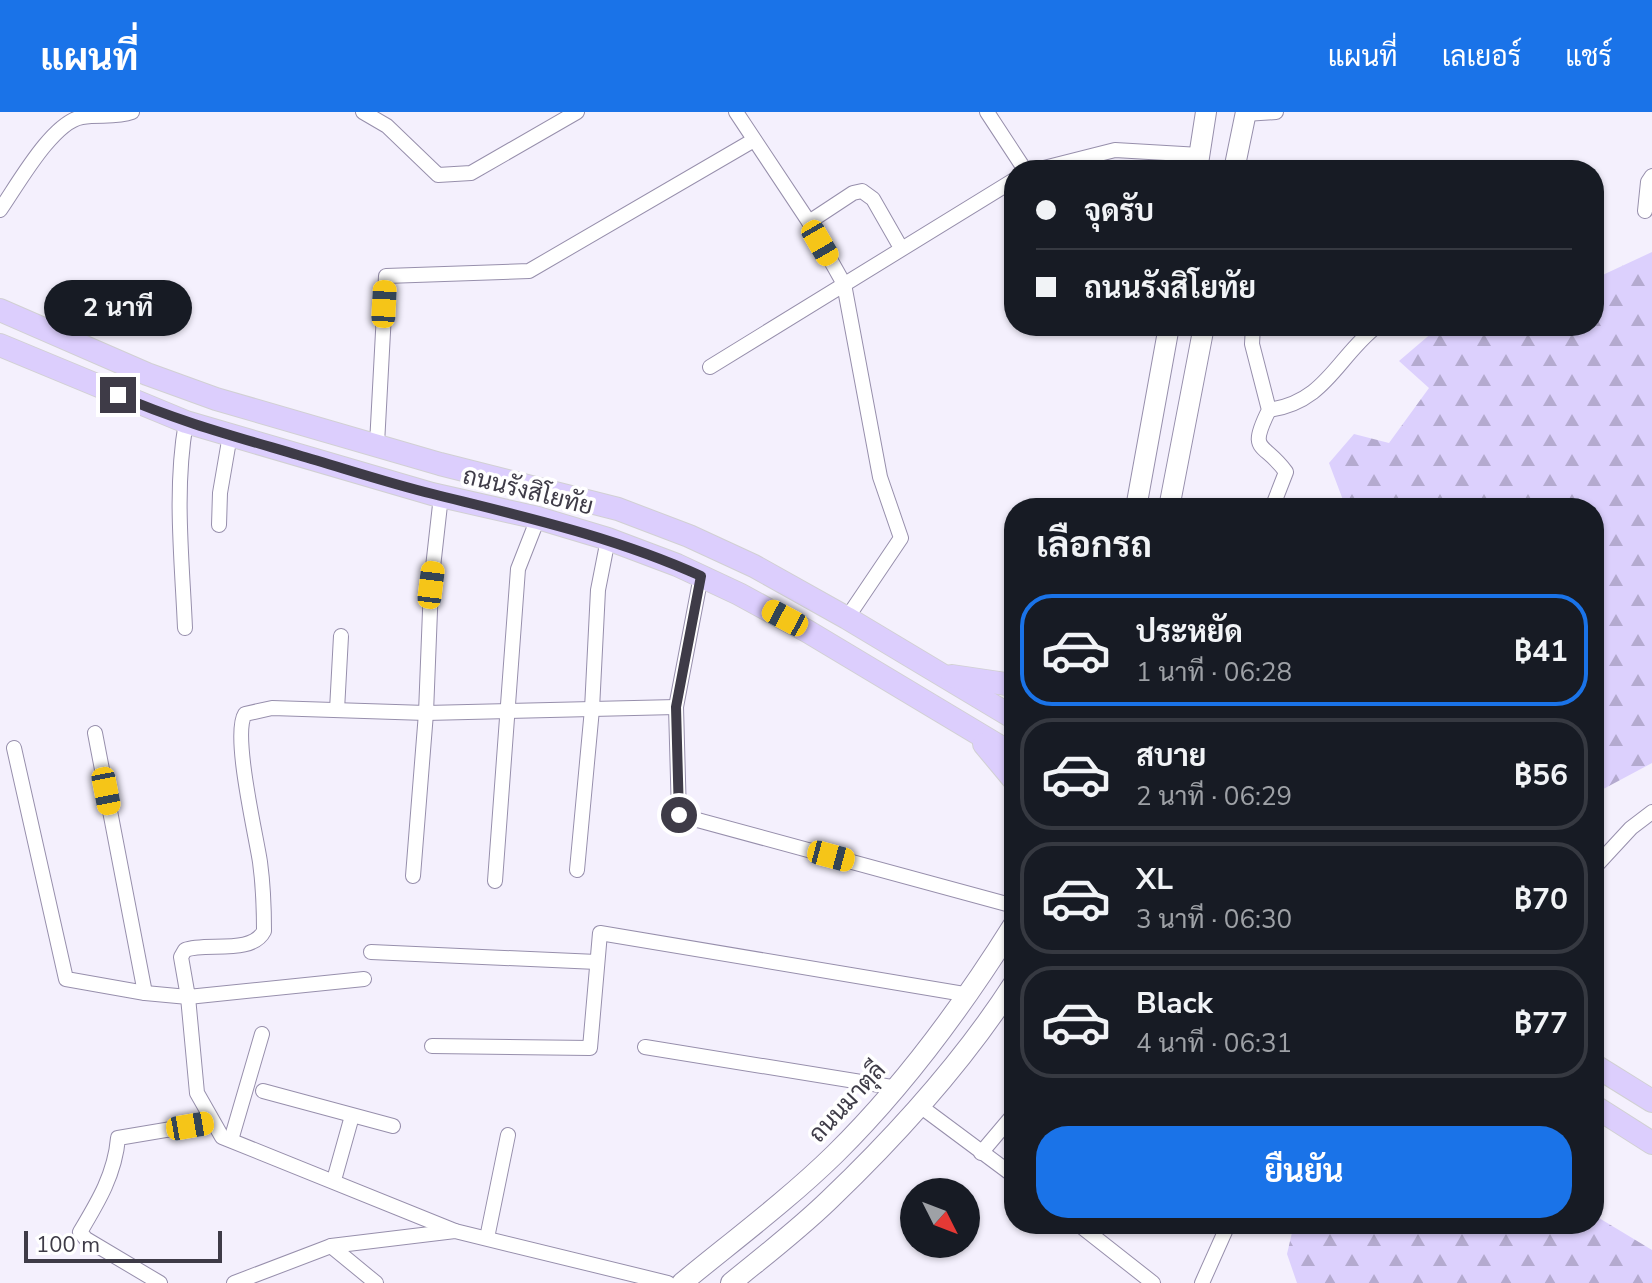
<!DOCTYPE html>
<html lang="th">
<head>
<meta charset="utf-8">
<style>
	:root { --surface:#171b24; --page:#20242c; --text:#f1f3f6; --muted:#9ea1a6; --line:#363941; --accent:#1a73e8 }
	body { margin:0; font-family:"Nunito Sans",Sarabun,sans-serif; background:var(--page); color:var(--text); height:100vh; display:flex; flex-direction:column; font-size:30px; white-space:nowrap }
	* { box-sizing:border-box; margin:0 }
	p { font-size:26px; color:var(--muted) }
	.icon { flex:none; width:44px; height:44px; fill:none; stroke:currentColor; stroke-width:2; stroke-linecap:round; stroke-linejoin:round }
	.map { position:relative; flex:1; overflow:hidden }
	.side { position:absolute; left:1004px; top:386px; width:600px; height:736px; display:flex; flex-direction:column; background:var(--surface); border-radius:32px; box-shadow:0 2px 6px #0004 }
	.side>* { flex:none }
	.guide { position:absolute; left:1004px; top:48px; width:600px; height:176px; border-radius:32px; box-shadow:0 2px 6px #0004; display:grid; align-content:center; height:176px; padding:0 32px; background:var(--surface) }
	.needle { width:52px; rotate:132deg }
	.tools { position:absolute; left:900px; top:1066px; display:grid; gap:16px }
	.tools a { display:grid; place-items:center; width:80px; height:80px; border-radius:50%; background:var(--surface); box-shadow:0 2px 6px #0004; font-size:40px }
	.scale { position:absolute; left:24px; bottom:20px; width:198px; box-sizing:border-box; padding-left:8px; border:4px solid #3e3b47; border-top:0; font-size:22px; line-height:28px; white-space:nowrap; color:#3e3b47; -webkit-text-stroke:6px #fff; paint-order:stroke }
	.end { position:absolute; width:36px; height:36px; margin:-18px; border:10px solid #3e3b47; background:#fff; box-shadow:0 0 0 4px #fff }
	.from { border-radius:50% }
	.bubble { position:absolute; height:56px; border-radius:28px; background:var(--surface); box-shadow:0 2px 6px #0004; font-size:26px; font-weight:700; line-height:56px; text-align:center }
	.car { position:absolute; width:24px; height:48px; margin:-24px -12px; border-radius:10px; box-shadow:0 0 6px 2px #0007; background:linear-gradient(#f5c518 24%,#345 0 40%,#f5c518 0 76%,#345 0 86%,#f5c518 0) }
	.guide b { display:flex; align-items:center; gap:28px; height:76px; font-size:30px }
	.guide b+b { border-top:2px solid var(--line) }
	.guide i { width:20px; height:20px; background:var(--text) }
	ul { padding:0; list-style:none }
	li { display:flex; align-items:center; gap:24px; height:112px; margin:0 16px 12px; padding:0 16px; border:4px solid var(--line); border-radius:32px }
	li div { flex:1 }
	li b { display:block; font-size:30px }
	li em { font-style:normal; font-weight:700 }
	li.current { border-color:var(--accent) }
	li>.icon { width:72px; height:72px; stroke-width:1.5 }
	h2 { padding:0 32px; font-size:36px; line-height:96px }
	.cta { display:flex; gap:16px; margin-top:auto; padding:16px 32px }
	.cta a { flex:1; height:92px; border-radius:32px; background:var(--accent); color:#fff; font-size:32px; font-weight:700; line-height:92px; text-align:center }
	header { display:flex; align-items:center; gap:48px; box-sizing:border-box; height:112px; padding:0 40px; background:var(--accent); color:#fff }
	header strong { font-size:38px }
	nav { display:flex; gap:44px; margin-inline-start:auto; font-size:28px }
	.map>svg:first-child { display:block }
	.forest { fill:url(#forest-firs) }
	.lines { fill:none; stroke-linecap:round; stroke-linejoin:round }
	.street-casing { stroke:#978fac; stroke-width:16 }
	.secondary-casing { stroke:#978fac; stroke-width:22 }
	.primary-casing { stroke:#d1d0d3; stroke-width:24 }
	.street { stroke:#fff; stroke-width:14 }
	.secondary { stroke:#fff; stroke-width:20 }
	.primary { stroke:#dccefd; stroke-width:22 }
	.route { stroke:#3e3b47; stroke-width:10 }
	.labels { text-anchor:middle; stroke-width:7; stroke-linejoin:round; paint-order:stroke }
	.street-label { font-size:24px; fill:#3e3b47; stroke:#fff }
</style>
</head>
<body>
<header>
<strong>แผนที่</strong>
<nav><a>แผนที่</a><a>เลเยอร์</a><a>แชร์</a></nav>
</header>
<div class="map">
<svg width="1652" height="1171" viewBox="0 0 1652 1171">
	<defs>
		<pattern id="forest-firs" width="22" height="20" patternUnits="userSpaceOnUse" patternTransform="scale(2)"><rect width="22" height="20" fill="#dcd0fd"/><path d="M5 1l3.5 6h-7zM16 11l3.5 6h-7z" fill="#b4aacf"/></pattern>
	</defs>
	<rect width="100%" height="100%" fill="#f4f0fd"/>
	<g class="forest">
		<polygon points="1652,140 1652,651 1594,682 1594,396 1346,396 1329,351 1354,322 1389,331 1429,276 1399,249 1440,214 1594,214 1594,167"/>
		<polygon points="1594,1103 1652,1138 1652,1171 1297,1171 1287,1142 1294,1112 1594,1112"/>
	</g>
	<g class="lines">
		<g class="street-casing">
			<g id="street">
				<polyline points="363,0 387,14 438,63 471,61 577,0"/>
				<polyline points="736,0 809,110 844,172 880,365 901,426 847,506"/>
				<polyline points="987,0 1025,58"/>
				<polyline points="1245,2 1276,0"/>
				<polyline points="1036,58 1115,38 1200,43"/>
				<path d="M0 98C17 74 52 10 82 5 100 2 116 6 132 0"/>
				<polyline points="1645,99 1648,70 1652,64"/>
				<polyline points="809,110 853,81 862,79 873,87 901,136"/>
				<path d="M1253 214 1252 232 1269 298C1247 342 1264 329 1286 360L1272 396"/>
				<polyline points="710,255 1014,68"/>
				<path d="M1269 298C1326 290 1337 245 1377 214"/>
				<polyline points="377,332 386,164 529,159 754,28"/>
				<polyline points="219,413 220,381 230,323"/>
				<polyline points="701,464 676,595 679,703 1014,794"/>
				<path d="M185 516C182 447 174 378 186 310"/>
				<polyline points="337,598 341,524"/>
				<polyline points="95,621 145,881"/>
				<polyline points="14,636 66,867 145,881 188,885 197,981 222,1025 455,1119"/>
				<polyline points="1594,756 1631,716 1652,700"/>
				<polyline points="577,758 592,597 598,478 608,427"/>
				<polyline points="413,764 426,601 431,473 441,384"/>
				<polyline points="495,769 518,457 538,406"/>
				<polyline points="371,840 597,850"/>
				<path d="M364 867 188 885 181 845 185 838C206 830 252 843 264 819 264 797 263 772 260 750 256 723 232 622 245 602L272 596 426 601 676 595"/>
				<polyline points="432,934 590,936 600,821 970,883"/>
				<polyline points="645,935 898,976"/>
				<polyline points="263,979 393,1014"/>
				<polyline points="920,994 1014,1064"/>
				<polyline points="231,1028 262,922"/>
				<polyline points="981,1041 1014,1002"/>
				<polyline points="334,1068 352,1004"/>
				<polyline points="1078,1112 1153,1171"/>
				<polyline points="487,1126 508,1023"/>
				<polyline points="331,1134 376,1171"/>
				<path d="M160 1171 86 1127 80 1120C98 1090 115 1062 118 1026L213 1010"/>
				<polyline points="234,1171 331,1134 455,1119 668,1171"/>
				<polyline points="1202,1171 1227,1115"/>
			</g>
		</g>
		<g class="secondary-casing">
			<g id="secondary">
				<polyline points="1197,58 1206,0"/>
				<polyline points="1234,58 1246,0"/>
				<polyline points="1136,396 1169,214"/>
				<polyline points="1169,396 1204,214"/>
				<path d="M682 1171C733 1129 788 1088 835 1042 905 973 962 895 1014 812"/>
				<path d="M731 1171C764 1144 798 1118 829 1088 897 1023 963 950 1014 871"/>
			</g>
		</g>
		<g class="primary-casing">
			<g id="primary">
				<polyline points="0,198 147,262 216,287 440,352 618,397 689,424 754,454 847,506 1014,606"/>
				<polyline points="0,233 186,310 432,382 538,406 608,427 677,453 739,482 807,519 1014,643"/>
				<polyline points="952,564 1006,572 1014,571"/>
				<polyline points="984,632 1014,668"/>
				<polyline points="1594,953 1652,989"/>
				<polyline points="1594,994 1652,1031"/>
			</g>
		</g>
		<use href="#street" class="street"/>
		<use href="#secondary" class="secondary"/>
		<use href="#primary" class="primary"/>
	</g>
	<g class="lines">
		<path class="route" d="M118 283C177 309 237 325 298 343 343 356 388 371 433 382 525 405 615 425 701 464L676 595 679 703"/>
	</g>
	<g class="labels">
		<g class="street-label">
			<text transform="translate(528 379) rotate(14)" y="8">ถนนรังสิโยทัย</text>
			<text transform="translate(847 990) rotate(-47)" y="8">ถนนมาตุลี</text>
		</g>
	</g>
</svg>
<div class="tools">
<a><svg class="needle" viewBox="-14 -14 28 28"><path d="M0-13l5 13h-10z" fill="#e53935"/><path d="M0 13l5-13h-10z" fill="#9ea1a6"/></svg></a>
</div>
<div class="scale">100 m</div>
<i class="end from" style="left:679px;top:703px"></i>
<i class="end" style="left:118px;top:283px"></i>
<div class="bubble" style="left:44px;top:168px;width:148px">2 นาที</div>
<i class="car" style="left:820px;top:131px;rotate:150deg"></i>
<i class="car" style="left:384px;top:192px;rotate:3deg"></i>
<i class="car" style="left:431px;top:473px;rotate:7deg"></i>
<i class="car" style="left:785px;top:506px;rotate:298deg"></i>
<i class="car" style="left:106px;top:679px;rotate:169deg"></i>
<i class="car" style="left:831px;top:744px;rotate:105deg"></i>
<i class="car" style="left:190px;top:1014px;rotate:80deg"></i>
<div class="guide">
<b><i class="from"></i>จุดรับ</b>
<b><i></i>ถนนรังสิโยทัย</b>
</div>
<section class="side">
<h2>เลือกรถ</h2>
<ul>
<li class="current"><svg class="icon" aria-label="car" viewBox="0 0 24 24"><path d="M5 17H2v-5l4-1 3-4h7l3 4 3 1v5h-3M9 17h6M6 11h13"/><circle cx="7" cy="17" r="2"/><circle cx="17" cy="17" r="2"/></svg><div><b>ประหยัด</b><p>1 นาที · 06:28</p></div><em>฿41</em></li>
<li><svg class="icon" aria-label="car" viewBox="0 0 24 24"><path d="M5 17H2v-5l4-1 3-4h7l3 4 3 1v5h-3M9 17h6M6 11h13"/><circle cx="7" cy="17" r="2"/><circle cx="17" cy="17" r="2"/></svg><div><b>สบาย</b><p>2 นาที · 06:29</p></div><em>฿56</em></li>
<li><svg class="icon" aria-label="car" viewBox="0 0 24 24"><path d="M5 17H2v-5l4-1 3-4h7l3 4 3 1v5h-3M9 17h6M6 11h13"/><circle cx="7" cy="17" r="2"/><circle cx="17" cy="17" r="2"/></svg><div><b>XL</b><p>3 นาที · 06:30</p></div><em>฿70</em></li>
<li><svg class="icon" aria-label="car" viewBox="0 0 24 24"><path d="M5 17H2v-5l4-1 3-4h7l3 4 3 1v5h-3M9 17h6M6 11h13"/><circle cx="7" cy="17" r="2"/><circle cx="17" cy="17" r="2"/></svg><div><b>Black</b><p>4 นาที · 06:31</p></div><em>฿77</em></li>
</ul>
<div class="cta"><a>ยืนยัน</a></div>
</section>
</div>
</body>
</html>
